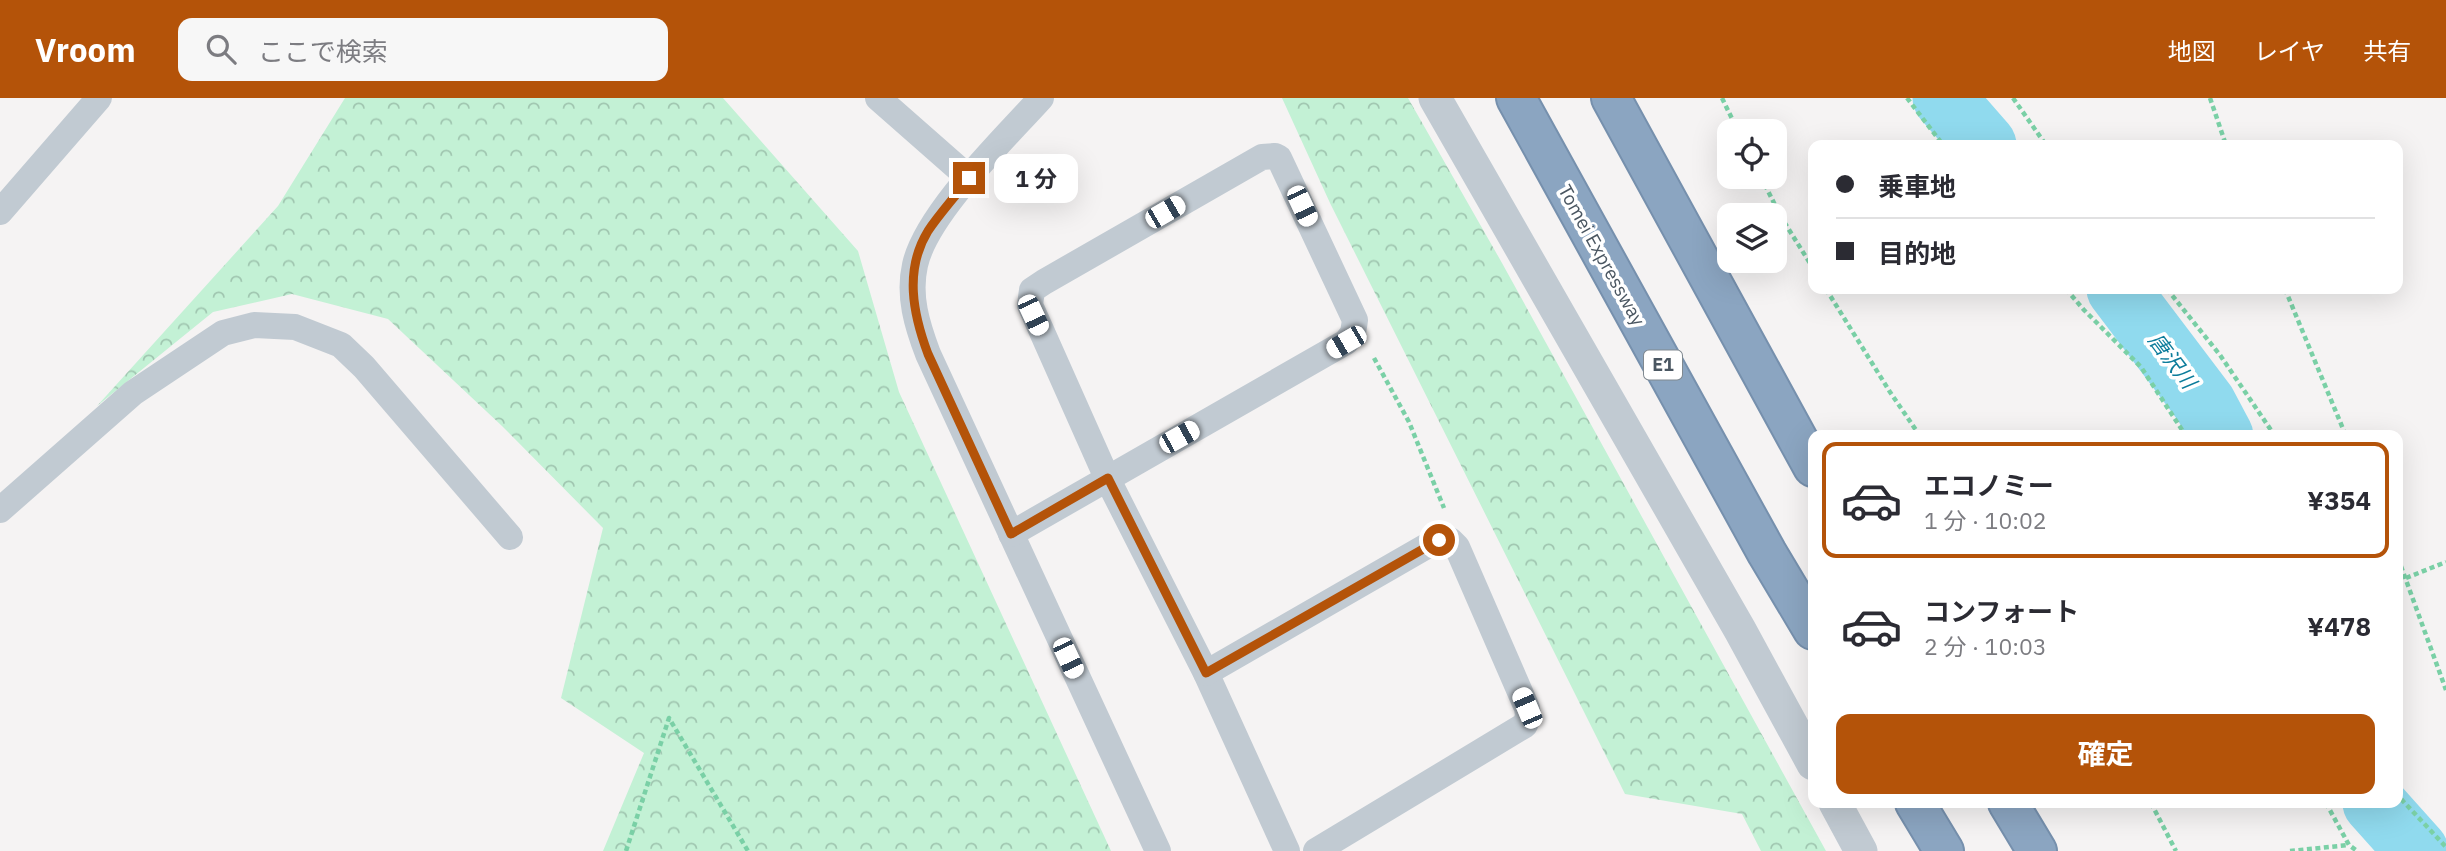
<!DOCTYPE html>
<html lang="ja">
<head>
<meta charset="utf-8">
<style>
	:root { --surface:#fff; --page:#f7f7f7; --text:#2b2b33; --muted:#7c7c81; --line:#e1e1e2; --accent:#b45309 }
	body { margin:0; font-family:"IBM Plex Sans","Noto Sans JP",sans-serif; background:var(--page); color:var(--text); height:100vh; display:flex; flex-direction:column; font-size:26px; white-space:nowrap }
	* { box-sizing:border-box; margin:0 }
	p { font-size:23px; color:var(--muted) }
	.icon { flex:none; width:38px; height:38px; fill:none; stroke:currentColor; stroke-width:2; stroke-linecap:round; stroke-linejoin:round }
	.map { position:relative; flex:1; overflow:hidden }
	.panel { position:absolute; left:1808px; top:332px; width:595px; height:378px; display:flex; flex-direction:column; background:var(--surface); border-radius:14px; box-shadow:0 7px 28px #0002 }
	.panel>* { flex:none }
	.top-card { position:absolute; left:1808px; top:42px; width:595px; height:154px; border-radius:14px; box-shadow:0 7px 28px #0002; display:grid; align-content:center; height:154px; padding:0 28px; background:var(--surface) }
	.fabs { position:absolute; left:1717px; top:21px; display:grid; gap:14px }
	.fabs a { display:grid; place-items:center; width:70px; height:70px; border-radius:14px; background:var(--surface); box-shadow:0 7px 28px #0002; font-size:35px }
	.end { position:absolute; width:32px; height:32px; margin:-16px; border:9px solid #b45309; background:#fff; box-shadow:0 0 0 4px #fff }
	.from { border-radius:50% }
	.bubble { position:absolute; height:49px; border-radius:14px; background:var(--surface); box-shadow:0 7px 28px #0002; font-size:23px; font-weight:700; line-height:49px; text-align:center }
	.car { position:absolute; width:21px; height:42px; margin:-21px -10px; border-radius:9px; box-shadow:0 0 5px 2px #0007; background:linear-gradient(#fff 24%,#345 0 40%,#fff 0 76%,#345 0 86%,#fff 0) }
	.top-card b { display:flex; align-items:center; gap:24px; height:66px; font-size:26px }
	.top-card b+b { border-top:2px solid var(--line) }
	.top-card i { width:18px; height:18px; background:var(--text) }
	ul { padding:12px 0 0; list-style:none }
	li { display:flex; align-items:center; gap:21px; height:116px; margin:0 14px 10px; padding:0 14px; border:4px solid transparent; border-radius:14px }
	li div { flex:1 }
	li b { display:block; font-size:26px }
	li em { font-style:normal; font-weight:700 }
	li.on { border-color:var(--accent) }
	li>.icon { width:63px; height:63px; stroke-width:1.5 }
	.primary-button { display:flex; gap:14px; margin-top:auto; padding:14px 28px }
	.primary-button a { flex:1; height:80px; border-radius:14px; background:var(--accent); color:#fff; font-size:28px; font-weight:700; line-height:80px; text-align:center }
	header { display:flex; align-items:center; gap:42px; box-sizing:border-box; height:98px; padding:0 35px; background:var(--accent); color:#fff }
	header strong { font-size:33px }
	nav { display:flex; gap:38px; margin-inline-start:auto; font-size:24px }
	.search { width:490px; height:63px; background:var(--page); display:flex; align-items:center; gap:18px; box-sizing:border-box; padding:0 24px; border-radius:14px; color:var(--muted); font-size:26px }
	.map>svg:first-child { display:block }
	.forest { fill:url(#forest-crowns) }
	.lines { fill:none; stroke-linecap:round; stroke-linejoin:round }
	.river { stroke:#90daee; stroke-width:63 }
	.motorway-casing { stroke:#7690ad; stroke-width:42 }
	.path { stroke:#7ad0a6; stroke-width:4.5; stroke-dasharray:5 3.5; stroke-linecap:butt }
	.minor { stroke:#c1cad2; stroke-width:26 }
	.tertiary { stroke:#c1cad2; stroke-width:33 }
	.motorway { stroke:#8ba5c1; stroke-width:38 }
	.route { stroke:#b45309; stroke-width:9 }
	.labels { text-anchor:middle; stroke-width:7; stroke-linejoin:round; paint-order:stroke }
	.shield { fill:#fff; stroke:#808990; stroke-width:2 }
	.shield-label { font-size:18px; font-weight:bold; fill:#4a5661 }
	.street-label { font-size:19px; fill:#4a5661; stroke:#fff }
	.water-label { font-size:21px; font-style:italic; fill:#0c7c9b; stroke:#fff }
</style>
</head>
<body>
<header>
<strong>Vroom</strong>
<div class="search"><svg class="icon" aria-label="search" viewBox="0 0 24 24"><circle cx="10" cy="10" r="6"/><path d="M15 15l6 6"/></svg>ここで検索</div>
<nav><a>地図</a><a>レイヤ</a><a>共有</a></nav>
</header>
<div class="map">
<svg width="2446" height="753" viewBox="0 0 2446 753">
	<defs>
		<pattern id="forest-crowns" width="20" height="18" patternUnits="userSpaceOnUse" patternTransform="scale(1.75)"><rect width="20" height="18" fill="#c3f1d5"/><path d="M2 6a3 3 0 1 1 6 0M12 15a3 3 0 1 1 6 0" fill="none" stroke="#a0c6b0"/></pattern>
	</defs>
	<rect width="100%" height="100%" fill="#f5f3f3"/>
	<g class="forest">
		<polygon points="345,0 723,0 858,153 899,294 1111,753 603,753 644,655 561,600 603,430 502,328 388,221 292,196 213,214 97,308 278,108"/>
		<polygon points="1282,0 1408,0 1502,165 1826,753 1761,753 1742,716 1625,696 1330,105"/>
	</g>
	<g class="lines">
		<g class="river">
			<polyline points="1944,0 1985,47"/>
			<polyline points="2118,191 2205,306 2222,338"/>
			<polyline points="2374,705 2417,753"/>
		</g>
		<g class="motorway-casing">
			<g id="motorway">
				<polyline points="1516,0 1767,455 1813,532"/>
				<polyline points="1611,0 1813,369"/>
				<polyline points="1915,705 1944,753"/>
				<polyline points="2008,705 2037,753"/>
			</g>
		</g>
		<g class="path">
			<polyline points="1722,0 1738,33"/>
			<polyline points="1907,0 1943,47"/>
			<polyline points="2013,0 2046,47"/>
			<polyline points="2210,0 2226,47"/>
			<polyline points="1761,79 1781,119 1813,170"/>
			<polyline points="1826,191 1890,294 1920,338"/>
			<polyline points="2066,191 2084,212 2141,269 2186,338"/>
			<polyline points="2167,191 2220,257 2275,338"/>
			<polyline points="2285,191 2346,338"/>
			<polyline points="1374,260 1409,324 1444,410"/>
			<polyline points="2398,460 2446,592"/>
			<polyline points="2406,480 2446,464"/>
			<polyline points="2398,693 2402,702 2446,749"/>
			<polyline points="2151,705 2176,753"/>
			<polyline points="2326,705 2349,747 2357,753"/>
			<polyline points="626,753 669,620 748,753"/>
			<polyline points="2290,753 2349,747"/>
		</g>
		<g class="minor">
			<polyline points="878,0 969,80"/>
			<path d="M1041 0C1005 40 926 116 915 167 908 198 917 227 928 256L1158 753"/>
			<polyline points="0,114 99,0"/>
			<polyline points="0,412 133,295 223,235 254,227 295,229 341,247 364,269 510,439"/>
			<polyline points="1011,436 1346,244 1353,235 1355,222 1279,60 1275,58 1262,59 1044,184 1032,192 1030,207 1107,380 1206,575 1287,753"/>
			<polyline points="1206,575 1439,441 1450,442 1457,449 1527,610 1528,618 1525,627 1316,753"/>
		</g>
		<g class="tertiary">
			<polyline points="1435,0 1740,532 1813,666"/>
			<polyline points="1835,705 1861,753"/>
		</g>
		<use href="#motorway" class="motorway"/>
	</g>
	<g class="lines">
		<path class="route" d="M969 80C956 98 940 115 928 133 904 172 913 216 928 256L1011 436 1108 380 1206 575 1439 442"/>
	</g>
	<g class="labels">
		<rect class="shield" x="1644" y="252.5" width="38" height="29" rx="5"/>
		<g class="shield-label">
			<text x="1663" y="273">E1</text>
		</g>
		<g class="street-label">
			<text transform="translate(1602 157) rotate(61)" y="7">Tomei Expressway</text>
		</g>
		<g class="water-label">
			<text transform="translate(2172 263) rotate(53)" y="7">唐沢川</text>
		</g>
	</g>
</svg>
<div class="fabs">
<a><svg class="icon" aria-label="locate" viewBox="0 0 24 24"><circle cx="12" cy="12" r="6"/><path d="M12 2v4M12 18v4M2 12h4M18 12h4"/></svg></a>
<a><svg class="icon" aria-label="layers" viewBox="0 0 24 24"><path d="M12 4l9 5-9 5-9-5zM3 14l9 5 9-5"/></svg></a>
</div>
<i class="end from" style="left:1439px;top:442px"></i>
<i class="end" style="left:969px;top:80px"></i>
<div class="bubble" style="left:994px;top:56px;width:84px">1 分</div>
<i class="car" style="left:1302px;top:108px;rotate:155deg"></i>
<i class="car" style="left:1165px;top:114px;rotate:60deg"></i>
<i class="car" style="left:1033px;top:217px;rotate:155deg"></i>
<i class="car" style="left:1346px;top:244px;rotate:240deg"></i>
<i class="car" style="left:1179px;top:339px;rotate:61deg"></i>
<i class="car" style="left:1068px;top:560px;rotate:155deg"></i>
<i class="car" style="left:1527px;top:610px;rotate:337deg"></i>
<div class="top-card">
<b><i class="from"></i>乗車地</b>
<b><i></i>目的地</b>
</div>
<section class="panel">
<ul>
<li class="on"><svg class="icon" aria-label="car" viewBox="0 0 24 24"><path d="M5 17H2v-5l4-1 3-4h7l3 4 3 1v5h-3M9 17h6M6 11h13"/><circle cx="7" cy="17" r="2"/><circle cx="17" cy="17" r="2"/></svg><div><b>エコノミー</b><p>1 分 · 10:02</p></div><em>¥354</em></li>
<li><svg class="icon" aria-label="car" viewBox="0 0 24 24"><path d="M5 17H2v-5l4-1 3-4h7l3 4 3 1v5h-3M9 17h6M6 11h13"/><circle cx="7" cy="17" r="2"/><circle cx="17" cy="17" r="2"/></svg><div><b>コンフォート</b><p>2 分 · 10:03</p></div><em>¥478</em></li>
</ul>
<div class="primary-button"><a>確定</a></div>
</section>
</div>
</body>
</html>
